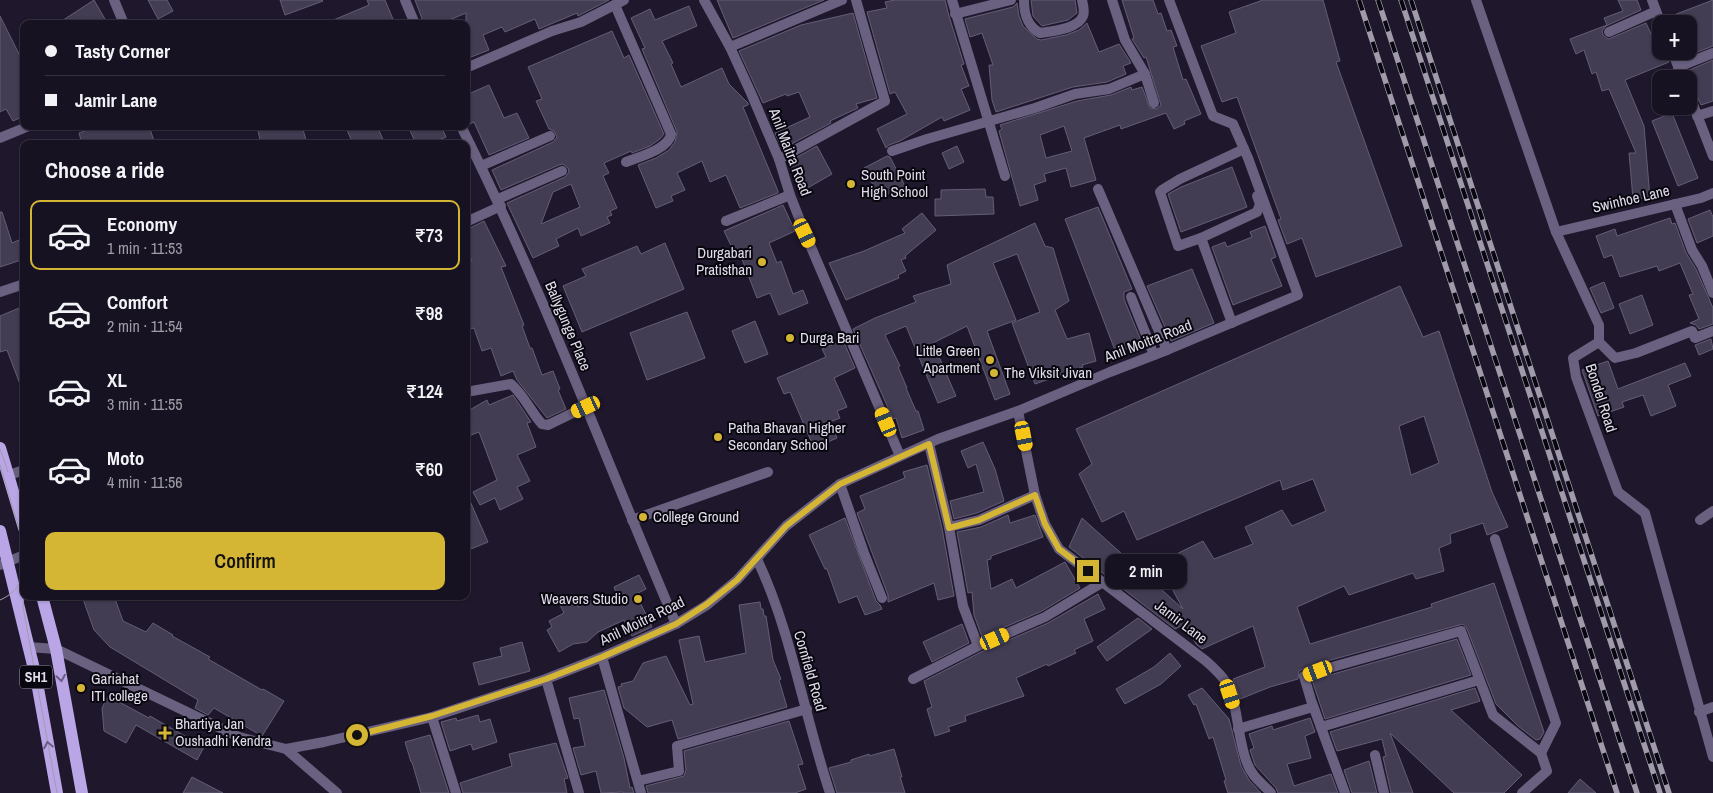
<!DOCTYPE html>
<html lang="en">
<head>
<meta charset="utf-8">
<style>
	:root { --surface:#171222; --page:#24202f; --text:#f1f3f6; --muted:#9e9ea5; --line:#363240; --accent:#d5b534 }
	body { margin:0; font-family:"Archivo Narrow",sans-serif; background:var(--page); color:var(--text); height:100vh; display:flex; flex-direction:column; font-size:19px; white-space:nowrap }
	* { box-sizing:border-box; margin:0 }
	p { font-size:16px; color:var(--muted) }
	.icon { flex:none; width:28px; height:28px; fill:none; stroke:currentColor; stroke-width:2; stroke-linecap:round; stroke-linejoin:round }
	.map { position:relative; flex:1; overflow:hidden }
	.details { position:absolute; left:20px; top:140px; width:450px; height:460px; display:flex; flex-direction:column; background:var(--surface); border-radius:10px; box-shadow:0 1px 4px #0004,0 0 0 1px var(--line) }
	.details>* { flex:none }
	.guide { position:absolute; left:20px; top:20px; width:450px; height:110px; border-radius:10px; box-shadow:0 1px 4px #0004,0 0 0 1px var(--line); display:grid; align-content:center; height:110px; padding:0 25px; background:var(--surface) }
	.fabs { position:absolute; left:1652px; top:15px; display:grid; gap:10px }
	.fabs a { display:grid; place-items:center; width:45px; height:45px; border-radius:10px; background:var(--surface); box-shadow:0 1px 4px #0004,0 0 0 1px var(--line); font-size:25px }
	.end { position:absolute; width:22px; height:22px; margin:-11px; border:6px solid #d5b534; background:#111; box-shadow:0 0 0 2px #111 }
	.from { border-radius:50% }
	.bubble { position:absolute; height:35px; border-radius:10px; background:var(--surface); box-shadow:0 1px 4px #0004,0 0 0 1px var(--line); font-size:16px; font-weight:600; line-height:35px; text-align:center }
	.car { position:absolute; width:15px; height:30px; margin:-15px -8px; border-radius:6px; box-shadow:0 0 4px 1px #0007; background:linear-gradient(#f5c518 24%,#345 0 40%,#f5c518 0 76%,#345 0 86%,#f5c518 0) }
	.guide b { display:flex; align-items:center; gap:18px; height:48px; font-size:19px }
	.guide b+b { border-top:1px solid var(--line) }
	.guide i { width:12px; height:12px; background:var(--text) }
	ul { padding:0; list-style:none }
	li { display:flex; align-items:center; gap:15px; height:70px; margin:0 10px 8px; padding:0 15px; border:2px solid transparent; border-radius:10px }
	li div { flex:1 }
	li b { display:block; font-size:19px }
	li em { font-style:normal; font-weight:600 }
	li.active { border-color:var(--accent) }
	li>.icon { width:45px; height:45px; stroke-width:1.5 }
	h2 { padding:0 25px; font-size:22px; line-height:60px }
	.cta { display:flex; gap:10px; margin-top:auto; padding:10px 25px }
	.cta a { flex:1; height:58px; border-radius:10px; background:var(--accent); color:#111; font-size:20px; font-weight:600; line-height:58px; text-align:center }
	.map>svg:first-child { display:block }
	.building { fill:#433d54; stroke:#645d76; fill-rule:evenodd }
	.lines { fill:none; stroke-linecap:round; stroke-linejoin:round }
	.minor { stroke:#6a6180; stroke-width:10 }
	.primary { stroke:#baa6e7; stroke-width:12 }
	.tram { stroke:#a09bab; stroke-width:1 }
	.rail-casing { stroke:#a09bab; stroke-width:5.5 }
	.rail { stroke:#08060e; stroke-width:4; stroke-dasharray:11; stroke-linecap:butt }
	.oneway { stroke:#6a5e85 }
	.route { stroke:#d5b534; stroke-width:6 }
	.poi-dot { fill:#d5b534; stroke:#08060e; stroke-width:2 }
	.labels { text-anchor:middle; stroke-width:4; stroke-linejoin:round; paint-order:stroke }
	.shield { fill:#08060e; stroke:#9f9ca8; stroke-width:1 }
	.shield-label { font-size:14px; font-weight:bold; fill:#e0dcea }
	.street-label { font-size:15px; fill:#e0dcea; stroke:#08060e }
	.poi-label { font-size:15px; fill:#e0dcea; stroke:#08060e; text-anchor:start }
</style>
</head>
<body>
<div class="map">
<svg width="1713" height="793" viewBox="0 0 1713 793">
	<rect width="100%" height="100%" fill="#1f182d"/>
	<g class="building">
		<polygon points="94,0 105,19 98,24 57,24"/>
		<polygon points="148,0 167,0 173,11 158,19"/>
		<polygon points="280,0 322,0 323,1 285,15"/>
		<polygon points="367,0 385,0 395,24 324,24 369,5"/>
		<polygon points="415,0 609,0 578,16 577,13 539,29 535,19 505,32 502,27 483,35 489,50 466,59 466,13 440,24 424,24"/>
		<polygon points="717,0 824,0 733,38"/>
		<polygon points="895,0 945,0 949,16 964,64 961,65 969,86 961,89 970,110 944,121 942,117 900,141 889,145 886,148 877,129 907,114 895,92 890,94 867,12 887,8 885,2"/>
		<polygon points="1031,0 1075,0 1077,13 1068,20 1042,26 1033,16"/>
		<path d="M1122 0H1153L1158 14 1161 13 1167 31 1171 30 1177 46 1173 47 1183 80 1186 79 1201 114 1184 121 1185 124 1174 129 1166 113 1121 129 1120 125 1084 138 1096 180 1071 187 1066 168 1044 174 1046 181 1034 185 1038 200 1020 206 999 131 1002 129 1000 125 1077 101 1111 95 1131 87 1132 90 1142 87 1150 108 1156 109 1161 105 1146 57 1144 58 1132 39 1134 38ZM1064 126 1072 151 1046 158 1040 135Z"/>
		<polygon points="1263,0 1323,0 1340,61 1336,62 1402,246 1316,277 1302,238 1287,244 1278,220 1281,219 1237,97 1222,102 1201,46 1236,33 1229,12"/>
		<polygon points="1618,0 1637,0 1641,10 1606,26 1602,31 1603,35 1608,39 1611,38 1646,23 1659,51 1665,51 1669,62 1625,80 1644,126 1650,198 1633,199 1629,153 1636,153 1609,89 1602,91 1596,72 1592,74 1584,50 1576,54 1570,39 1607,25 1604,18 1623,11"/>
		<polygon points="1713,0 1713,46 1682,58 1679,51 1689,51 1689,24 1668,24 1666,18"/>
		<polygon points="1017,3 1019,16 1023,26 1037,39 1041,40 1066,35 1079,30 1087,23 1099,52 1119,44 1131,63 1123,66 1126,74 1107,82 1073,87 996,112 992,100 989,65 993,65 982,33 970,37 965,19 1013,7"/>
		<polygon points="689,6 697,26 662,41 673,63 671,64 681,87 722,68 729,84 748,103 748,105 743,107 778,191 778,193 740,208 726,175 710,182 702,161 677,173 685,190 671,196 673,201 656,208 638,165 656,158 669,150 675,142 677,132 642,49 645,48 631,18 650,9 655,20"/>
		<polygon points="853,13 877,98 856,104 858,108 830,121 831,123 782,149 775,133 810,117 799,92 787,96 786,94 763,103 739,51 801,25"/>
		<polygon points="0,16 24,64 24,116 13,121 6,109 0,112"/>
		<path d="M612 31 624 58 629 55 664 134 660 139 650 146 632 153 631 151 604 163 609 173 603 176 617 208 610 211 612 215 607 217 610 223 581 236 578 228 556 239 559 246 533 258 507 203 565 177 569 172 568 168 563 164 559 165 501 190 492 170 553 142 557 137 554 131 549 129 536 101 542 99 528 67ZM571 184 580 207 541 224 553 192Z"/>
		<polygon points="1713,60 1713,101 1701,105 1695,92 1692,88 1687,71"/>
		<polygon points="489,85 504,118 517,113 529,138 489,155 474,122 470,124 466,115 466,95"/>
		<polygon points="1672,113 1698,178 1678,186 1652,121"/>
		<polygon points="99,126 149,126 155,144 82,144 79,133"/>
		<polygon points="265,126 302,126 306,140 292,144 261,144 258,131 266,129"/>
		<polygon points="355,126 377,126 385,144 353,144 347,130"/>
		<polygon points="408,126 441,126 446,137 429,144 416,144"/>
		<polygon points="817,146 832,174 804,190 788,162"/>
		<polygon points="957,146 964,162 949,169 942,153"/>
		<polygon points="887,156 890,157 905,186 880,198 864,168"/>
		<polygon points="1232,167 1247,207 1181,232 1168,194 1181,187"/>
		<polygon points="985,189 986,197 993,197 994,214 935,216 935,199 941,199 941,190"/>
		<polygon points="783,205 795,231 769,243 777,263 781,261 793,294 803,290 808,303 779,315 770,293 757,298 740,254 736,256 724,231"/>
		<polygon points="1098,207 1132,289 1124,292 1124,299 1142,343 1116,353 1065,219"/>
		<polygon points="1710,210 1713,217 1713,236 1697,243 1688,219"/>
		<polygon points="0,212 2,212 12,243 19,240 24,254 24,259 0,267"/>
		<polygon points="922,213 936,230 905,256 906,258 901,260 906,271 898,275 899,278 846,300 829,263 864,251 905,233 902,229"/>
		<polygon points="1670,218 1672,224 1675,223 1686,253 1696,269 1713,308 1713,324 1699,329 1696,325 1690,323 1699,319 1689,295 1693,294 1680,263 1659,271 1657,266 1620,277 1612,255 1604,258 1596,236 1615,229 1617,236"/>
		<polygon points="484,221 506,266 501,267 524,325 522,326 530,348 532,348 542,375 553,371 560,389 558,390 566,409 547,418 517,380 513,371 501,376 491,348 482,351 474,328 470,329 466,319 466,264 472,261 466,248 466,230"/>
		<polygon points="1035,223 1045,246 1053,248 1069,301 1055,310 1067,339 1089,333 1096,361 1082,365 1083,367 1035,384 1012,323 1040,312 1017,254 993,263 1016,320 987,331 1010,394 995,400 967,326 933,343 956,396 938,403 906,326 885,335 900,366 898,367 907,388 906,388 916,411 918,411 924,430 902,438 896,418 893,419 853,329 875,318 916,302 913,296 951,284 947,265"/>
		<polygon points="1265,226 1276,257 1271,259 1282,286 1233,305 1212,247 1225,242 1227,247 1252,237 1250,232"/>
		<polygon points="665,243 684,289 582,332 563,286 586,276 582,269 637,246 641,254"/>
		<polygon points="1192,269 1214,323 1171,341 1147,286"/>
		<polygon points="1604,282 1614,308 1601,313 1590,288"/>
		<path d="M1400 286 1423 337 1439 331 1492 492 1508 527 1487 535 1483 523 1450 534 1451 543 1439 548 1444 571 1416 579 1413 573 1349 595 1344 586 1297 607 1310 644 1432 607 1431 604 1494 583 1544 732 1540 739 1536 740 1518 726 1496 704 1467 629 1463 624 1316 664 1299 671 1298 679 1270 687 1240 699 1233 679 1265 667 1253 626 1202 649 1196 644 1185 624 1175 629 1069 547 1082 518 1183 609 1158 563 1203 541 1214 559 1253 544 1245 527 1282 510 1292 526 1326 511 1313 479 1283 490 1280 480 1137 540 1124 511 1102 522 1079 474 1092 464 1076 429ZM1424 416 1439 463 1411 475 1399 426Z"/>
		<polygon points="1642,295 1653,325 1630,334 1619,304"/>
		<polygon points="24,306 24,392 23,392 7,350 0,352 0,316"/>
		<polygon points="687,312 705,358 647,380 630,333"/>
		<polygon points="755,321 768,354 745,363 732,331"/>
		<polygon points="1711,339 1713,349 1699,355 1695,345"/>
		<polygon points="843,340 855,368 834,378 847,407 837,411 840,418 830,422 837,438 814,448 790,392 784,394 777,378 826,357 822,349"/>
		<polygon points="1608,361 1618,389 1685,363 1691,376 1668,385 1676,406 1651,416 1643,395 1622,402 1624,407 1598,416 1582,370"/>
		<polygon points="513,395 531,422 527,423 536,447 517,455 530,481 517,487 523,499 500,510 495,498 480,505 473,492 497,480 479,432 466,437 466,412 487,400 489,405"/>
		<polygon points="983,442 995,469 1004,501 977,513 954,519 950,501 984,492 976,464 968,468 961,451"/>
		<polygon points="927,465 942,528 954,596 938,600 934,583 888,602 888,595 857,513 865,509 860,496 905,478 903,472"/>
		<polygon points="466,492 488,542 466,551"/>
		<polygon points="1008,515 1010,523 1035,515 1043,537 991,556 991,559 987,560 991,589 1012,579 1016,588 1065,562 1080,588 1042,611 982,637 974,615 972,592 968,593 957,532 981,527"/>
		<polygon points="845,518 876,601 880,605 882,609 865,615 857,596 839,603 827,569 825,569 809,535"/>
		<polygon points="639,575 646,589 636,594 652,627 632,636 624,620 598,632 587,642 573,644 559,652 547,630 552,627 549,621 564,613 558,601 572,594 578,607 595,599 597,604 617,595 614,587"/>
		<polygon points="1098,594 1105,609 1084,619 1093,641 1074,650 1076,653 1048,666 1047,664 1016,678 1024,696 965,716 966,721 948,727 950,731 935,736 927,709 932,707 924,681 981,652 1048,623"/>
		<polygon points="82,596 114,596 123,621 146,632 153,623 173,635 172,636 210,657 208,659 262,690 263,689 284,701 262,736 214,708 208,715 195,708 198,700 110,647 94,630"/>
		<polygon points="760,602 761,609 763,609 764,616 766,616 773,660 781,679 779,680 787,707 678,739 672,720 647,727 624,708 618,687 622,686 621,684 633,681 643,663 666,656 690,705 693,704 679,640 699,636 705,662 746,653 739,605"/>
		<polygon points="1138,618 1152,629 1107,661 1097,647"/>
		<polygon points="962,624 969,643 932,662 923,642"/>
		<polygon points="1457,639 1471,675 1325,719 1312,680"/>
		<polygon points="522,642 530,671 479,685 473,663 502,656 500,648"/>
		<polygon points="1170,653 1181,666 1161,684 1125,704 1116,689 1154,667"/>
		<polygon points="1202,688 1229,719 1241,766 1249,780 1261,793 1228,793 1224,781 1226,780 1213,737 1209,739 1196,704 1194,705 1188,695"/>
		<polygon points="1475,688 1480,701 1451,710 1522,775 1504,793 1454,793 1390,733 1413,793 1391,793 1383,757 1386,756 1382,739 1337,751 1330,732"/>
		<polygon points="604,690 624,758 630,788 632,787 634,793 623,793 623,792 601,793 596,771 581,775 573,748 585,746 579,718 574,719 569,698"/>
		<polygon points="108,696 149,718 150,716 204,747 197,760 136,725 126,743 104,731 102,708"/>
		<polygon points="478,715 480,722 490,719 497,742 473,750 471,744 450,751 441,722 456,718 457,721"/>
		<polygon points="1310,718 1315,732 1305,736 1311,758 1287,764 1294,786 1331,774 1338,793 1278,793 1276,788 1255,765 1250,750 1254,748 1249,734 1272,726 1273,730"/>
		<polygon points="789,721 803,764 798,765 806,789 795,793 648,793 646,786 684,776 686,770 684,751"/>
		<polygon points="430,735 449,793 421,793 412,762 411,762 405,742"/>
		<polygon points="556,743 568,778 564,779 567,793 463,793 460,783 512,766 509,754"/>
		<polygon points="894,749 902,777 900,777 905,793 837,793 829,768 851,762 851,760 869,754 869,756"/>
		<polygon points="1369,761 1377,793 1352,793 1344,770"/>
		<polygon points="192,777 223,793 183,793"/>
		<polygon points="1580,779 1596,793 1568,793"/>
	</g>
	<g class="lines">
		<g class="minor">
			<polyline points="114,0 124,24"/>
			<polyline points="405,0 415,24"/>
			<polyline points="704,0 730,47 751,93 779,159 790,195 805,233 900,456"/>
			<polyline points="952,0 1005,176"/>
			<path d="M1024 0C1024 14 1027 26 1040 33 1052 31 1078 29 1083 16 1085 11 1083 5 1082 0"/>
			<polyline points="1476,0 1556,232 1599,325 1599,342 1573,358 1576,377 1618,492 1645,513 1713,757"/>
			<polyline points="1652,0 1661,24"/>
			<path d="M615 5 671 134C669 149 639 157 626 162"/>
			<polyline points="955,14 1011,0"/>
			<polyline points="1609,32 1656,11"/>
			<polyline points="730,47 842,0"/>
			<polyline points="1672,51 1683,79"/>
			<polyline points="1678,67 1713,53"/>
			<polyline points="466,68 552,31 581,22 624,0"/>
			<polyline points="1145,74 1154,103"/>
			<polyline points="1689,94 1713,156"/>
			<polyline points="1697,116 1713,111"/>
			<path d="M461 126C542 288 605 458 676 624"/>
			<polyline points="0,138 29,126"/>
			<polyline points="892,151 927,139 1035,108 1075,94 1109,89 1145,74 1125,40 1112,0"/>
			<polyline points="779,159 885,101 856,0"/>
			<polyline points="481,166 550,136"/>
			<polyline points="1098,189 1167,350"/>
			<polyline points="498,199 562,171"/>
			<polyline points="1675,204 1692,250 1702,266 1713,293"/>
			<polyline points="726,221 790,195"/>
			<polyline points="466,222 501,206"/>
			<polyline points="1556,232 1701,198 1713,193"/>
			<polyline points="1201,238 1257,212 1260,204 1257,196"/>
			<polyline points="0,292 24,284"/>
			<polyline points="1131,297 1154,355"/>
			<polyline points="1232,323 1201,238 1178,246 1160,192 1162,190 1180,179 1244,149"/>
			<polyline points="1599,342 1615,358 1636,353 1692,331 1695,338 1713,331"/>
			<path d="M466 392 511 384C524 395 531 412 542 424L548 425 585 407"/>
			<path d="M1018 411 1035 495 1045 524 1059 549 1206 661C1214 668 1222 675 1227 684 1239 708 1237 738 1247 763 1252 777 1262 783 1271 793"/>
			<polyline points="929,444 949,527 963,606 978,646"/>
			<polyline points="9,475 24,470"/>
			<polyline points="840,484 864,553 882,598"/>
			<polyline points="632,520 768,472"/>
			<polyline points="1700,520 1713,511"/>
			<polyline points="949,527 979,520 1035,495"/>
			<polyline points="1495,539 1556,723 1541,753"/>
			<path d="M757 559C792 633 804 716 830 793"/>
			<polyline points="0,565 24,555"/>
			<polyline points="28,647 56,649 239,737 286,749 337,793"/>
			<polyline points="602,657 641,793"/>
			<polyline points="546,679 579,793"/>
			<polyline points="913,679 978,646 1045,617 1103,582"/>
			<polyline points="1699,712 1713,707"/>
			<polyline points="432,717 456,793"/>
			<polyline points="1321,727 1479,680"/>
			<polyline points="1238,729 1313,707"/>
			<polyline points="286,749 324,742 432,717 546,679 602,657 676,624 707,605 737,580 786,526 840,484 938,439 1018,411 1110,372 1167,350 1298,295 1248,158 1233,124 1213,116 1169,0"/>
			<polyline points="1375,755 1384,793"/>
			<polyline points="638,781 679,771 677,746 807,709"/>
			<polyline points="1345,793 1311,700 1304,676 1318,671 1461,631 1493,715 1541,753 1547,771 1522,793"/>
		</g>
		<g class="primary">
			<polyline points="0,448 24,528"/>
			<polyline points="0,531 36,677 57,793"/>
			<polyline points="42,596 56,649 82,793"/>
		</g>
		<g class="tram">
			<polyline points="0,449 8,472"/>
			<polyline points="0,465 24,545"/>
			<polyline points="24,596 23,607 57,793"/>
			<path d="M0 600C12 595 19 587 24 575"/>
		</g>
		<g class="rail-casing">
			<g id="rail">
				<polyline points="1359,0 1617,793"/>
				<polyline points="1378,0 1637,793"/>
				<polyline points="1401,0 1660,793"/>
				<polyline points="1411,0 1669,793"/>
			</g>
		</g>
		<use href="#rail" class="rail"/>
	</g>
	<defs><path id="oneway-chevron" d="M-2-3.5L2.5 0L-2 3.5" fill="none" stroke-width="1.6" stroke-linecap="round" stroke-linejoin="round" transform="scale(1.25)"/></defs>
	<g class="oneway">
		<use href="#oneway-chevron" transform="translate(61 678) rotate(81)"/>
		<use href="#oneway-chevron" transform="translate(48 745) rotate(-101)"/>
	</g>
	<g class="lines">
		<polyline class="route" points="357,735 432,716 546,679 602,657 676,624 707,604 737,580 786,526 840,484 929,444 949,528 979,520 1035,495 1045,524 1059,549 1088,571"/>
	</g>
	<g class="poi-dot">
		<circle cx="851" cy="184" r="5"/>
		<circle cx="762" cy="262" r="5"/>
		<circle cx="790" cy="338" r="5"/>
		<circle cx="990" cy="360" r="5"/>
		<circle cx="994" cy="373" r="5"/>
		<circle cx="718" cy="437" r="5"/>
		<circle cx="643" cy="517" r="5"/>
		<circle cx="638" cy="599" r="5"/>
		<circle cx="81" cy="688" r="5"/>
		<path d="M162.5 725.5h5v5h5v5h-5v5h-5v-5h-5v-5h5z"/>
	</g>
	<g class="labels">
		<rect class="shield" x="20" y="665.5" width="32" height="23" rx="4"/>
		<g class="shield-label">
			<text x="36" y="682">SH1</text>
		</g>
		<g class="street-label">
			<text transform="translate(790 152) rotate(69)" y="5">Anil Maitra Road</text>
			<text transform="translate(1631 199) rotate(-13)" y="5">Swinhoe Lane</text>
			<text transform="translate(568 326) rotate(67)" y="5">Ballygunge Place</text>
			<text transform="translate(1148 341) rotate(-21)" y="5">Anil Moitra Road</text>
			<text transform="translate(1601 398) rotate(72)" y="5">Bondel Road</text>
			<text transform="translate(642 621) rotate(-26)" y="5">Anil Moitra Road</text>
			<text transform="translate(1181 622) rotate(37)" y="5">Jamir Lane</text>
			<text transform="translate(810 671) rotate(74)" y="5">Cornfield Road</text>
		</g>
		<g class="poi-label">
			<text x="861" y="180">South Point<tspan x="861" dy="17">High School</tspan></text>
			<text x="752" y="258" text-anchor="end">Durgabari<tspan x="752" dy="17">Pratisthan</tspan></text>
			<text x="800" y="343">Durga Bari</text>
			<text x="980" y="356" text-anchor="end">Little Green<tspan x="980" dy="17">Apartment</tspan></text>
			<text x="1004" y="378">The Viksit Jivan</text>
			<text x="728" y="433">Patha Bhavan Higher<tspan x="728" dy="17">Secondary School</tspan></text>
			<text x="653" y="522">College Ground</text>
			<text x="628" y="604" text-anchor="end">Weavers Studio</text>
			<text x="91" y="684">Gariahat<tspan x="91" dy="17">ITI college</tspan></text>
			<text x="175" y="729">Bhartiya Jan<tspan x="175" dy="17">Oushadhi Kendra</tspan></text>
		</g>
	</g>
</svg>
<div class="fabs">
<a>+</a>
<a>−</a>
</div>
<i class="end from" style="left:357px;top:735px"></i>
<i class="end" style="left:1088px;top:571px"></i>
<div class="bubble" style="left:1105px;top:554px;width:82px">2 min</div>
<i class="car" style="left:805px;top:233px;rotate:155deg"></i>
<i class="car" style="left:586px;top:407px;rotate:245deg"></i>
<i class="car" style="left:886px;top:422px;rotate:337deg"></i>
<i class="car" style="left:1024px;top:436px;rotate:169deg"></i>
<i class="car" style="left:995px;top:639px;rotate:66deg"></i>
<i class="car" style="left:1318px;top:671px;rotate:249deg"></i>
<i class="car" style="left:1230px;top:694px;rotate:162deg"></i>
<div class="guide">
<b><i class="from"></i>Tasty Corner</b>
<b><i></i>Jamir Lane</b>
</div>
<section class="details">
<h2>Choose a ride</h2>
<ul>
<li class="active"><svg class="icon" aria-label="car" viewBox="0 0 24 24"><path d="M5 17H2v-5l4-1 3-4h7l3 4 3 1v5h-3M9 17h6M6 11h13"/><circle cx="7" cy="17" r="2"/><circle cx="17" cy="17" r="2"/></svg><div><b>Economy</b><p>1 min · 11:53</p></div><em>₹73</em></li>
<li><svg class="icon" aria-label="car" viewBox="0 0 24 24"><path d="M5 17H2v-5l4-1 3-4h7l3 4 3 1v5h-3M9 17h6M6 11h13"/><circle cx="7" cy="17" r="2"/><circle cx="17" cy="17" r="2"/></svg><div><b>Comfort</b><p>2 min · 11:54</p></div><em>₹98</em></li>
<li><svg class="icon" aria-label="car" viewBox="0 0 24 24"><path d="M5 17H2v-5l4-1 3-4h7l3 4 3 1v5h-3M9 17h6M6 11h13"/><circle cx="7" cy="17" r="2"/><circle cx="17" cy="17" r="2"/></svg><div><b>XL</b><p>3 min · 11:55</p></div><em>₹124</em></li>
<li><svg class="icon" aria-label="car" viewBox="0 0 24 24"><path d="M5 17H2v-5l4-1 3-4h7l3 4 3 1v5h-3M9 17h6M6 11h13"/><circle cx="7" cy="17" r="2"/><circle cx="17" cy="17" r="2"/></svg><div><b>Moto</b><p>4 min · 11:56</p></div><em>₹60</em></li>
</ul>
<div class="cta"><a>Confirm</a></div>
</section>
</div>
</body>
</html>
